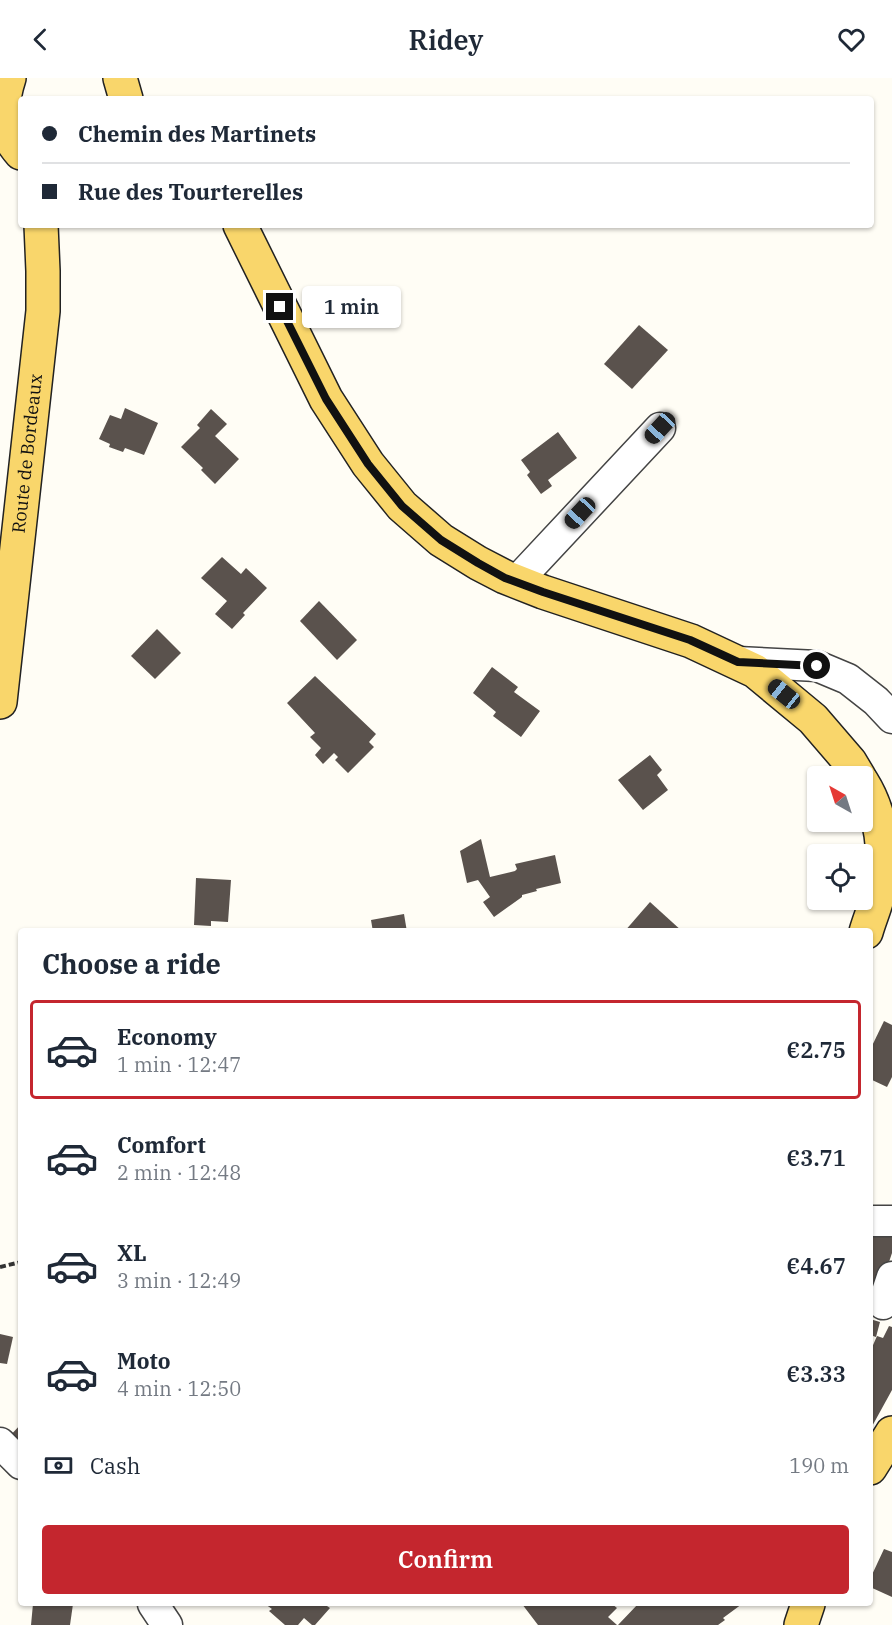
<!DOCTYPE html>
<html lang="en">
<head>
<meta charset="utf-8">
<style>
	:root { --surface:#fff; --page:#f2f2f3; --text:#1f2937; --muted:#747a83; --line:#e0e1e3; --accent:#c4262e }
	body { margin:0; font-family:"IBM Plex Serif",serif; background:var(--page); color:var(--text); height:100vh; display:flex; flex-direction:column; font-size:22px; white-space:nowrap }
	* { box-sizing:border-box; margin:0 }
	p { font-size:20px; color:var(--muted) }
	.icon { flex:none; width:33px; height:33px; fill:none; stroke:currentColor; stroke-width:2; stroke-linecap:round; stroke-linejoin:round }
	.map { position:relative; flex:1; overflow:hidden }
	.details { position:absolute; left:18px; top:850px; width:855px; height:678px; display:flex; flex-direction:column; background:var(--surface); border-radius:6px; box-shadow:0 2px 4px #0004 }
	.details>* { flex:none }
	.top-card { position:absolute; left:18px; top:18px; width:856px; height:132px; border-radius:6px; box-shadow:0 2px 4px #0004; display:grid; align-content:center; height:132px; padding:0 24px; background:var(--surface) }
	.needle { width:39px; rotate:321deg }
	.fabs { position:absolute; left:807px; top:688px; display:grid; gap:12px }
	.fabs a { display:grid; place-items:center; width:66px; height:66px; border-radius:6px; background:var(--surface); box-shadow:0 2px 4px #0004; font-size:30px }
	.end { position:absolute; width:27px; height:27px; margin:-14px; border:8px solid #111; background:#fff; box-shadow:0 0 0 3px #fff }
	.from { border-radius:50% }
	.bubble { position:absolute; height:42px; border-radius:6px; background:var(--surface); box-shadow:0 2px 4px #0004; font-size:20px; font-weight:600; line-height:42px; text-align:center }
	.car { position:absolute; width:18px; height:36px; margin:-18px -9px; border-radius:8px; box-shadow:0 0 4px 2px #0007; background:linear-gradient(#222 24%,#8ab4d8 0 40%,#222 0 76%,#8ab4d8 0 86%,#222 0) }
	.top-card b { display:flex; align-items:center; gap:21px; height:57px; font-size:22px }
	.top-card b+b { border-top:2px solid var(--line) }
	.top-card i { width:15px; height:15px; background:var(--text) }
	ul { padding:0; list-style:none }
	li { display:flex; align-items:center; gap:18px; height:99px; margin:0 12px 9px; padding:0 12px; border:3px solid transparent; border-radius:6px }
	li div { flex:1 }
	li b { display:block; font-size:22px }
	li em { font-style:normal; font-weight:600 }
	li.on { border-color:var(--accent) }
	li>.icon { width:54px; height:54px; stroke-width:1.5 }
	h2 { padding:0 24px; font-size:27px; line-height:72px }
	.pay { display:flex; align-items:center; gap:15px; height:66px; padding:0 24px; font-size:22px }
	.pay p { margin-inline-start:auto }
	.primary-button { display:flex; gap:12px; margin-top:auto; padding:12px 24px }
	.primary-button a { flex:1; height:69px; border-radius:6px; background:var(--accent); color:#fff; font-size:24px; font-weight:600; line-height:69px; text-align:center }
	header { display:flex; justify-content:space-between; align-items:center; height:78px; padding:0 24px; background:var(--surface); font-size:27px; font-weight:600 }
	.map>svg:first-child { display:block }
	.building { fill:#5a524d }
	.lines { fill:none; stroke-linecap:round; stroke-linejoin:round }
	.minor-casing { stroke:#444; stroke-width:33 }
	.major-casing { stroke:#222; stroke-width:36 }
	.path { stroke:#333; stroke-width:4; stroke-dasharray:6 3; stroke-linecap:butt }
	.minor { stroke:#fff; stroke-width:30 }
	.major { stroke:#f9d66b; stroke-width:33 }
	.route { stroke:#111; stroke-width:8 }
	.labels { text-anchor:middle; stroke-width:6; stroke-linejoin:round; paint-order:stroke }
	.street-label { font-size:18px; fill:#111; stroke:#fff }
</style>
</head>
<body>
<header><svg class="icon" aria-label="back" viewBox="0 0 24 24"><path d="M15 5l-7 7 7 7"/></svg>Ridey<svg class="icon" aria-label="heart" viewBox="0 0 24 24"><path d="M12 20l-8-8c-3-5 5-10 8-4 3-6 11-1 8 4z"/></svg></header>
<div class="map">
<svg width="892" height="1547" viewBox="0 0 892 1547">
	<rect width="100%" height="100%" fill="#fffdf5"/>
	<g class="building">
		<polygon points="639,247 668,272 632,311 604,286"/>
		<polygon points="125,330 158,345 144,377 125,370 123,374 109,369 110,366 99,361 110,337 121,341"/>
		<polygon points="211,331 227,346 215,358 239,381 215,406 201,392 203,390 181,369 200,350 197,347"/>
		<polygon points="558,354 577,380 548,402 552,408 541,416 527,397 530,394 521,382"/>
		<polygon points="222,479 241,496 246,490 267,510 243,535 245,537 232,551 215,536 227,523 201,500"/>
		<polygon points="319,523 357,562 337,582 300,543"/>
		<polygon points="157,551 181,575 155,601 131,578"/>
		<polygon points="492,589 518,609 514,614 540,633 521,659 493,638 496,634 473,615"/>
		<polygon points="315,598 376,656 369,664 374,669 348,695 335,682 338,679 334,675 323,686 315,677 321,670 310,659 315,655 287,625"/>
		<polygon points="650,677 662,692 657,697 668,712 643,732 618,702"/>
		<polygon points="481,761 490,799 515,793 517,791 515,786 555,777 561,805 536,811 537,813 522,817 522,819 494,839 483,824 490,819 478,802 467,805 460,773"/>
		<polygon points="196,800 231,802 228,844 211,843 211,848 194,847"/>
		<polygon points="650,824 683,854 624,854"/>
		<polygon points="404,836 407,854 373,854 371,842"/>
		<polygon points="884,943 892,947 892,999 887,1009 870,1001 870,972"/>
		<polygon points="870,1148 892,1153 892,1175 877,1220 870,1218"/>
		<polygon points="870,1241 880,1244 876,1259 870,1257"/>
		<polygon points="889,1248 892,1249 892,1312 870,1352 870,1274 877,1258 883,1260"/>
		<polygon points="0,1256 13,1259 7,1286 0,1285"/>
		<polygon points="21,1346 21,1372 8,1360"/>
		<polygon points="884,1471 892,1474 892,1519 870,1509 870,1501"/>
		<polygon points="33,1526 73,1526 70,1547 31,1547"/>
		<polygon points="265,1526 324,1526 330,1530 315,1547 312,1547 304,1540 298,1547 285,1547 269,1533 272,1531"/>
		<polygon points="522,1526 612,1526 617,1530 608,1539 617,1547 538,1547"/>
		<polygon points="638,1526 689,1526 691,1528 694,1526 742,1526 723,1540 725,1542 718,1547 618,1547"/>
	</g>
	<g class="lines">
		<g class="minor-casing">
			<g id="minor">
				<polyline points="516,504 660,350"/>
				<polyline points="738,584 817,588 848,601 876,623 892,640"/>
				<polyline points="870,1143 892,1143"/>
				<polyline points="883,1226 892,1199"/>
				<polyline points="0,1365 21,1386"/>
				<polyline points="153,1526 167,1547"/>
			</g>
		</g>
		<g class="major-casing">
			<g id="major">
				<path d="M9 0C0 28 0 52 21 75"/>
				<polyline points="120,0 126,21"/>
				<polyline points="240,147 326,321 368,386 402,428 441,462 478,485 505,499 543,514 691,563 755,593 813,641 850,684 859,699"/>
				<path id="s1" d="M0 624 43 233V193L41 147"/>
				<path d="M862 704C882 736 887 776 879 813 876 827 870 840 866 854"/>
				<polyline points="870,1390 892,1355"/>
				<polyline points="801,1547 808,1526"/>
			</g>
		</g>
		<polyline class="path" points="0,1189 21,1184"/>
		<use href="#minor" class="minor"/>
		<use href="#major" class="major"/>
	</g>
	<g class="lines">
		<polyline class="route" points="280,229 326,321 368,386 402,428 441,462 478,485 505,500 543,514 690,562 738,584 817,588"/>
	</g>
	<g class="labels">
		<g class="street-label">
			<text dy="6" stroke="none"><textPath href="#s1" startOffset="250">Route de Bordeaux</textPath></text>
		</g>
	</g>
</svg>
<div class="fabs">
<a><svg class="needle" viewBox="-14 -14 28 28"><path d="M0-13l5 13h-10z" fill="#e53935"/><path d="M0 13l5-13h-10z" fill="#747a83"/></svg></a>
<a><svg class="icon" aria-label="locate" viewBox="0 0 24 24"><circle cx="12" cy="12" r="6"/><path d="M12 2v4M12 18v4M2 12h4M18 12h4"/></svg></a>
</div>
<i class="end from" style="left:817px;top:588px"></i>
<i class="end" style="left:280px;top:229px"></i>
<div class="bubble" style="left:302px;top:208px;width:99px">1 min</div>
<i class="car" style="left:660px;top:350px;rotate:223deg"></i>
<i class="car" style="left:580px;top:435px;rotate:223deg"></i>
<i class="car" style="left:784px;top:616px;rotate:309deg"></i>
<div class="top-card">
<b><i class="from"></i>Chemin des Martinets</b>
<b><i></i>Rue des Tourterelles</b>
</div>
<section class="details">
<h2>Choose a ride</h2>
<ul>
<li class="on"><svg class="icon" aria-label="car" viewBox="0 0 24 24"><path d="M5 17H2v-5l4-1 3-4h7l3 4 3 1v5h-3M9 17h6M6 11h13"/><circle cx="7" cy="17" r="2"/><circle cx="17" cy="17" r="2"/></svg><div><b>Economy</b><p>1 min · 12:47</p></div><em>€2.75</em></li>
<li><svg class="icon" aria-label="car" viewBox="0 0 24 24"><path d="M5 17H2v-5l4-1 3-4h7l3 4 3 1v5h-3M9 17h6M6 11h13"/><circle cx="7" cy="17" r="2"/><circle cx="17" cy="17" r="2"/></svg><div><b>Comfort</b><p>2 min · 12:48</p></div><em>€3.71</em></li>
<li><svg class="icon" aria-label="car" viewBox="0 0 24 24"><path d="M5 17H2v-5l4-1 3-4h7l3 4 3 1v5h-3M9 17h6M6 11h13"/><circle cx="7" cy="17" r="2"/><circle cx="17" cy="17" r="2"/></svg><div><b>XL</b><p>3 min · 12:49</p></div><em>€4.67</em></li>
<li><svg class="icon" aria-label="car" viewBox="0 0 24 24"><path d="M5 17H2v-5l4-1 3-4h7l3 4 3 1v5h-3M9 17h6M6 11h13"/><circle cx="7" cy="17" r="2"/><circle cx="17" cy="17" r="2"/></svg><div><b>Moto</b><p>4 min · 12:50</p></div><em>€3.33</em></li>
</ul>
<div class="pay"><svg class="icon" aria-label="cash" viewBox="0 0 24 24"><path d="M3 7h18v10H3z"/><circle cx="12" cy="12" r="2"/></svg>Cash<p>190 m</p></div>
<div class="primary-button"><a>Confirm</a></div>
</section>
</div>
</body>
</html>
